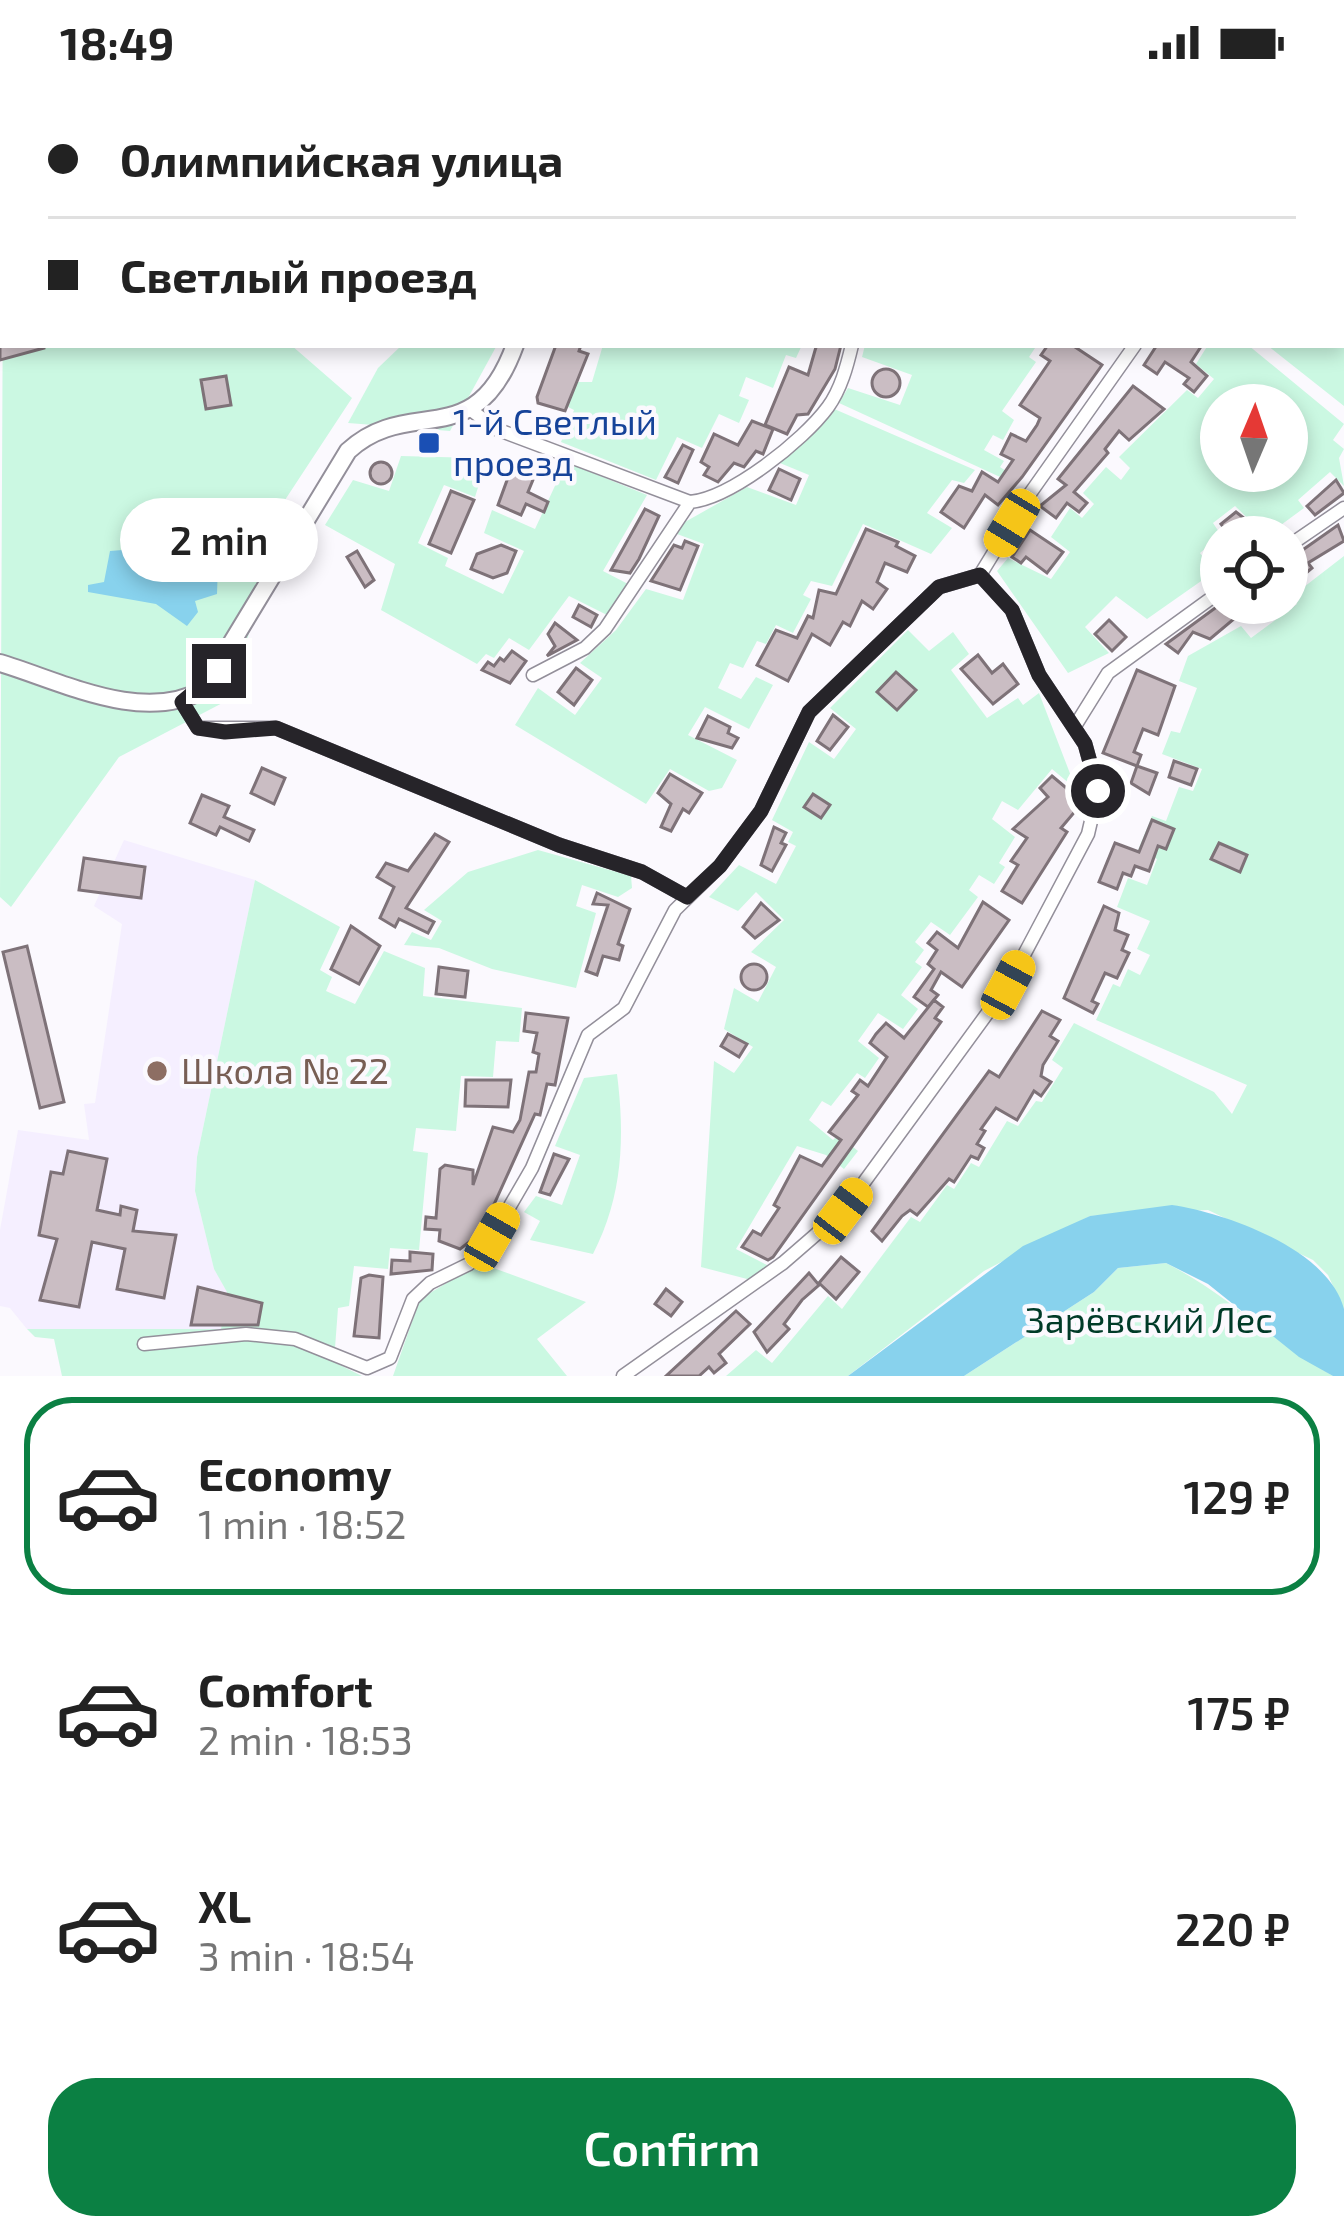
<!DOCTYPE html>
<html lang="en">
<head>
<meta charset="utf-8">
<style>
	:root { --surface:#fff; --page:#f2f2f2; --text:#222; --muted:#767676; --line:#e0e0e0; --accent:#0b8043 }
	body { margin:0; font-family:"Exo 2",sans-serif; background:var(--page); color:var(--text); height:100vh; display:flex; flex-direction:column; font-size:45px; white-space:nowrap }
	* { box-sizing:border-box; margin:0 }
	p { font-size:39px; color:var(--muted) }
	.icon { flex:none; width:66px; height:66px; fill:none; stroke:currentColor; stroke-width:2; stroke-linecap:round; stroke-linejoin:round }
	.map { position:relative; height:1292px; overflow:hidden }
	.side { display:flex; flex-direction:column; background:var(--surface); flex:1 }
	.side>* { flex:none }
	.top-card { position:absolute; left:0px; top:0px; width:1344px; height:264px; box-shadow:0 6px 18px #0003; display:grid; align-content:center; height:264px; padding:0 48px; background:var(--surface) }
	.needle { width:78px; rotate:2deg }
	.buttons { position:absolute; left:1200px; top:300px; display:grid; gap:24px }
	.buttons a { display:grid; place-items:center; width:108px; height:108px; border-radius:50%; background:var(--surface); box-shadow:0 6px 18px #0003; font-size:60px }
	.end { position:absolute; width:54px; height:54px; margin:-27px; border:15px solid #262429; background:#fff; box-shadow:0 0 0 6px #fff }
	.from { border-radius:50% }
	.bubble { position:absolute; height:84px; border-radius:42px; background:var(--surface); box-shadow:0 6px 18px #0003; font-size:39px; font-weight:600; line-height:84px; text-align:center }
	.car { position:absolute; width:36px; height:72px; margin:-36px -18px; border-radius:15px; box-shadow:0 0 9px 3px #0007; background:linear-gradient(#f5c518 24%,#345 0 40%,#f5c518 0 76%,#345 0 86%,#f5c518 0) }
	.top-card b { display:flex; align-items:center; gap:42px; height:114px; font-size:45px }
	.top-card b+b { border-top:3px solid var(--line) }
	.top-card i { width:30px; height:30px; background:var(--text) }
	ul { padding:21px 0 0; list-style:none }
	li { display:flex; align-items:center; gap:36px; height:198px; margin:0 24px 18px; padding:0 24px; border:6px solid transparent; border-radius:48px }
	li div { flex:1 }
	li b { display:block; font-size:45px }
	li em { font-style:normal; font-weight:600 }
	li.selected { border-color:var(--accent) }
	li>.icon { width:108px; height:108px; stroke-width:1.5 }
	.cta { display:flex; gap:24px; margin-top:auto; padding:24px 48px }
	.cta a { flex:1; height:138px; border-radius:48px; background:var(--accent); color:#fff; font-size:48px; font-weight:600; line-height:138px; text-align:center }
	.status { display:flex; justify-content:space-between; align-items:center; height:84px; padding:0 60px; background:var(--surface); direction:ltr }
	.status svg { height:33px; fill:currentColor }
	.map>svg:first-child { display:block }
	.built { fill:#f5efff }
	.green { fill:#cbf8e2; fill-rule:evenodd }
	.water { fill:#88d2ed }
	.building { fill:#cabdc3; stroke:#7e7278; stroke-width:3 }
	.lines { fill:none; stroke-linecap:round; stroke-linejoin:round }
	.street-casing { stroke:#938f9a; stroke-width:15 }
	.secondary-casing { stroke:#938f9a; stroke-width:20 }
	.street { stroke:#fff; stroke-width:12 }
	.secondary { stroke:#fff; stroke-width:16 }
	.route { stroke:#262429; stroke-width:15 }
	.transit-dot { fill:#1a4fb4; stroke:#fbf9fe; stroke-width:4.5 }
	.education-dot { fill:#8d6e63; stroke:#fbf9fe; stroke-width:4.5 }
	.labels { text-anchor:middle; stroke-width:9; stroke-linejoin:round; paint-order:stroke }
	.transit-label { font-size:36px; fill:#164399; stroke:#fbf9fe; text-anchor:start }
	.education-label { font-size:36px; fill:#785e54; stroke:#fbf9fe; text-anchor:start }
	.park-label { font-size:36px; fill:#003b28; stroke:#fbf9fe }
</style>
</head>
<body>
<div class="status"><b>18:49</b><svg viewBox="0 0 49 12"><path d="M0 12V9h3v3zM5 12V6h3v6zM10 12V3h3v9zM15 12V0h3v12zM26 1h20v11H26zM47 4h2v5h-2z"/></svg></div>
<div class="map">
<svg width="1344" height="1292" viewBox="0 0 1344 1292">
	<rect width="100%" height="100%" fill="#fbf9fe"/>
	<g class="built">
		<polygon points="0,0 432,0 433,3 3,3 0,158"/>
		<polygon points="124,756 255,796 197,1073 195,1107 214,1185 227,1207 221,1246 27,1245 10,1224 0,1222 0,1146 18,1046 89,1056 84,1020 95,1019 122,840 94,822"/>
	</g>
	<g class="green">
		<polygon points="958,0 1238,0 956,3"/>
		<polygon points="1344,84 1344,322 1267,261 1341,261"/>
		<polygon points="3,188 3,261 291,261 352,314 283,419 232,614 119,673 11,823 0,813"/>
		<polygon points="402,261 497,261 450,347 348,339 378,284"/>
		<polygon points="603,261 802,261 796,274 786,271 773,304 746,293 739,312 749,316 739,339 719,330 702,364 677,353 656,396 561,358 574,326 568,323 576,298 592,298"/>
		<polygon points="865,261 1037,261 1029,273 1036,278 1002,327 1014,336 1003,356 993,351 984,366 1004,377 1000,383 1015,393 1011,398 839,319 848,304 900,321 912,291 862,273"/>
		<path d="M1208 261H1248L1344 340 1333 356 1344 365 1339 374 1344 402 1330 388 1298 416 1304 424 1266 452 1235 422 1213 439 1221 451 1200 469 1214 488 1147 535 1116 512 1085 543 1109 569 1068 589 997 487 1008 474 1051 495 1070 468 1051 453 1070 424 1082 434 1094 420 1083 409 1106 383 1121 396 1130 384 1119 373 1187 306 1198 314 1214 295 1196 280ZM1221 321H1287V387H1221Z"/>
		<polygon points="832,324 975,386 964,399 952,396 927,429 952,444 931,470 863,440 832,502 811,497 803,511 811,515 793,549 776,541 766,560 757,557 743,584 730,579 718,604 741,615 756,593 773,601 749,645 705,623 688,651 737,676 722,704 709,707 670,685 646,720 515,641 538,604 575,631 602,594 580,579 616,546 646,505 683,516 704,460 677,450 685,438 747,403 796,421 809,391 775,377"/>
		<polygon points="401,372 477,374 481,394 475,413 444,401 418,459 448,474 445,482 503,510 524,467 484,449 492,426 535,445 566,378 647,411 603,487 628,500 609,532 569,512 529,566 509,554 494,574 486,570 477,580 381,526 395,480 325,441 353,396 389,407"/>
		<polygon points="1344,472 1344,1226 1328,1191 1313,1176 1208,1126 1090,1132 984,1187 848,1292 726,1292 756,1266 772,1279 828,1212 842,1225 911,1133 920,1138 947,1101 954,1105 971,1079 979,1083 1007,1037 1018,1042 1036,1017 1042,1018 1063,984 1052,976 1074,939 1214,1008 1232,1030 1247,1001 1096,936 1113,900 1120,903 1128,885 1140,891 1150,871 1137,865 1150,837 1117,823 1128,794 1147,801 1157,775 1138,766 1152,732 1166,737 1179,703 1193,707 1202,685 1162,670 1171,647 1180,649 1197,604 1179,597 1188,572 1241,542 1251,554 1297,520 1291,513"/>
		<polygon points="908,546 929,567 953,548 969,570 951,586 987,634 1018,614 1023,621 1039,609 1076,705 1052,685 1018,726 1002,717 992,735 1015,753 999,779 1005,783 994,800 979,791 969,806 978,813 950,851 931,838 915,858 924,866 915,878 922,883 901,911 918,925 903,945 878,929 858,957 879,974 865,994 857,989 831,1022 822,1017 809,1036 833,1056 838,1051 858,1067 844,1085 826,1071 797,1062 736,1165 769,1182 751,1196 701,1183 714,977 734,989 753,963 724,945 734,904 758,918 776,883 751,868 784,836 756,808 738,827 709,813 739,781 776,800 796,762 788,758 793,748 772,736 809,658 834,675 856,645 830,624"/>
		<polygon points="538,766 631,792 632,804 618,813 582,801 576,822 596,829 576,904 492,885 439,864 404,861 412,848 431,856 442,837 424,826 468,788"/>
		<polygon points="255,796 340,843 320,886 332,893 326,907 355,920 384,867 425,884 423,912 522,924 519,958 496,957 493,993 461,992 456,1047 416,1044 413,1067 428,1069 419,1166 390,1164 388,1185 354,1182 349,1222 338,1224 335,1264 295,1248 230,1246 306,1264 362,1292 62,1292 54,1255 35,1253 27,1245 221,1245 227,1208 214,1185 195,1107 197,1073"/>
		<path d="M617 990C625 1053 623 1112 593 1170L530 1156 540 1137 524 1128 536 1112 562 1121 580 1071 555 1062 584 994Z"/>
		<polygon points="480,1179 586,1218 537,1255 567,1292 393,1292 420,1215"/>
		<path d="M1166 1179C1227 1210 1274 1258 1333 1292H964L1094 1208 1118 1184Z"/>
	</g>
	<g class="water">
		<polygon points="168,453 218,480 217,510 195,517 198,528 187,542 156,520 88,508 88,501 104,498 110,467 160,463"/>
		<path d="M1172 1121C1227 1129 1329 1166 1344 1225 1344 1245 1344 1271 1344 1292H1333L1299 1273 1208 1200 1166 1179 1118 1184 1094 1208 964 1292H848L1023 1162 1090 1132Z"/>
	</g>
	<g class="building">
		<polygon points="0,261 44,261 44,264 0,276"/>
		<polygon points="556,261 581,261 579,267 588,270 565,327 538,319 537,313"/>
		<polygon points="824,261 841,261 835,285 808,330 797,331 787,350 765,341 789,283 808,291 816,263"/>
		<polygon points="1048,261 1072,261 1102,281 1022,393 998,421 985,411 964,444 941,428 959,402 972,407 982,388 998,398 1013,376 1001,370 1011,350 1026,357 1037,341 1040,334 1020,321 1050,277 1041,271"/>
		<polygon points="1157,261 1202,261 1191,278 1207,292 1194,308 1184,300 1189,294 1165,278 1157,290 1144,281"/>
		<circle cx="886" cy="299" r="14"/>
		<polygon points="226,292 231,321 206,325 201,296"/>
		<polygon points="1133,302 1164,325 1129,356 1119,347 1105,365 1108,369 1074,408 1087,419 1079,428 1067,419 1056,434 1040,422 1066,401 1058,395"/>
		<polygon points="752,337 773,345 763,370 756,367 744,383 734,379 718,398 704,391 709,383 701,378 714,350 738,361"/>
		<polygon points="683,361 693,366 678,399 665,393"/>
		<polygon points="514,377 537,386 528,408 548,418 544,428 526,420 521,431 498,421"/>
		<circle cx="381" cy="389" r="11"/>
		<polygon points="779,385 800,395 791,416 769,406"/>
		<polygon points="1336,396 1344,409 1315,431 1307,422"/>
		<polygon points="451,407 474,416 451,469 429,460"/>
		<polygon points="645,425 659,432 639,475 630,489 611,486"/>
		<polygon points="1236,428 1249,438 1262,453 1231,453 1221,440"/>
		<polygon points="1338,441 1344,457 1308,479 1312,484 1293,500 1287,477"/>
		<polygon points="866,445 898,458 896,462 915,472 907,488 885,479 877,498 887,505 873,525 862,517 850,542 843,538 830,561 812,550 788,597 757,581 776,546 797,554 808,532 813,534 819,506 836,510"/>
		<polygon points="1030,446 1063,468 1047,489 1026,473 1021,479 1012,473"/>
		<polygon points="685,457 698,462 680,506 651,497 674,461 682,464"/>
		<polygon points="501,461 516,467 507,489 493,494 471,485 477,470"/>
		<polygon points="357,467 374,496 365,503 347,473"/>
		<polygon points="1222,519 1281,519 1259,535 1248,523 1210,555 1193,548 1178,569 1166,560"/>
		<polygon points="579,521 597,531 591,543 573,533"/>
		<polygon points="1109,536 1126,553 1112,567 1095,550"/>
		<polygon points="555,539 577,556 547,572 555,562 548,550"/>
		<polygon points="512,567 526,577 510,599 482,586 488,578 494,582 500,574 504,577"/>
		<polygon points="978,571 992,589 1003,580 1018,600 993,620 961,585"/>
		<polygon points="576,584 592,596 574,621 558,608"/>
		<polygon points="1137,586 1175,602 1158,651 1143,645 1134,668 1141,671 1137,682 1157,689 1149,710 1131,699 1137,682 1103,669"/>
		<polygon points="896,588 916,606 897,626 877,608"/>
		<polygon points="833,631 848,643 830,666 817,657"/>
		<polygon points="708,632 730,643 728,649 738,654 732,664 697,654"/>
		<polygon points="1174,677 1197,685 1191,701 1169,693"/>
		<polygon points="262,684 285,694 274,720 251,709"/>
		<polygon points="670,690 702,709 689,729 683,725 671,747 661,743 671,720 658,709"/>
		<polygon points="1052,692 1083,718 1061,744 1067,748 1022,819 1002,807 1018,781 1011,777 1027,754 1013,745 1048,713 1040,704"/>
		<polygon points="813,710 830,721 821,734 804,723"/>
		<polygon points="202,711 229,722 224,733 254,746 249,757 220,743 216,751 190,739"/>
		<polygon points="1152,736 1174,745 1166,765 1158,762 1149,787 1135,782 1131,792 1123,789 1117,805 1099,798 1115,759 1139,768"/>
		<polygon points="774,743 786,749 781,759 786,761 772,787 761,781"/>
		<polygon points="435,750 449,758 406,824 434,838 428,849 399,835 395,843 380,834 394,803 377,793 386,779 408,787"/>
		<polygon points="1219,759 1247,771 1240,788 1211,775"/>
		<polygon points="84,774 145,783 141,814 79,806"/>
		<polygon points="597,809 630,825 618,860 623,862 619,876 603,872 597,891 586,887 608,821 593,820"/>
		<polygon points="983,818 1009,836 962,903 941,888 931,906 938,911 928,923 914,913 934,885 928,880 937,866 928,859 937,848 958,864"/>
		<polygon points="761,819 779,836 755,854 743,843"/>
		<polygon points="1104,822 1119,829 1115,846 1128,851 1122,866 1129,869 1117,894 1105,889 1092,917 1098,920 1093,929 1064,914"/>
		<polygon points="351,842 380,862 359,900 331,885"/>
		<polygon points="27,862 64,1018 40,1024 3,868"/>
		<circle cx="754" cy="893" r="13"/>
		<polygon points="439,883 468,887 465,913 436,910"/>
		<polygon points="934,916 943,923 935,934 941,938 773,1173 768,1176 742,1163 753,1147 761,1151 779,1124 774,1121 800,1072 822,1082 841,1056 829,1048 858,1011 852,1007 860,996 868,1002 887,973 870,959 876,950 886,939 904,954"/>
		<polygon points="1042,927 1060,936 1050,952 1058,957 1043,981 1041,992 1051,998 1041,1012 1034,1007 1017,1036 996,1024 981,1045 985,1047 977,1060 984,1064 978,1075 971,1072 954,1098 949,1095 917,1131 910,1126 902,1132 882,1157 872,1147 989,987 999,993"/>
		<polygon points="526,929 568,934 555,1001 547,1000 540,1031 535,1030 481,1149 460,1165 439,1157 440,1146 425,1145 426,1133 436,1134 440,1085 445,1081 473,1086 473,1101 493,1043 513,1048 520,1036 529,988 536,988 539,970 533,968 537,949 524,947"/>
		<polygon points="728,950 747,960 739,973 721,962"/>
		<polygon points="466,996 511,996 508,1023 465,1022"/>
		<polygon points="68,1067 107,1075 97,1126 120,1131 121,1122 137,1126 133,1147 176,1151 164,1214 117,1205 125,1165 92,1158 79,1223 40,1216 57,1155 39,1151 51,1088 63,1090"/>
		<polygon points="554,1070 569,1075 550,1111 540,1108"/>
		<polygon points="410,1168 433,1170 432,1186 391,1190 392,1176 410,1177"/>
		<polygon points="841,1173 859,1188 836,1215 819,1199"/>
		<polygon points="809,1189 819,1201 802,1216 784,1240 789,1245 767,1268 754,1248"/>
		<polygon points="369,1191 383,1193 379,1254 354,1252 361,1194"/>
		<polygon points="198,1203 262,1219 258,1241 191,1241"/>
		<polygon points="666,1205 682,1218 671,1232 655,1220"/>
		<polygon points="736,1227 750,1240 719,1270 726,1279 714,1289 709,1283 699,1292 666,1292"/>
	</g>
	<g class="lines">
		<g class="street-casing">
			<g id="street">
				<polyline points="761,3 762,0"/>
				<polyline points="895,3 896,0"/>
				<polyline points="1300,3 1302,0"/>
				<polyline points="471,326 496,345 690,418"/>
				<polyline points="1287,463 1344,424"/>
				<path d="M533 591 585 564 605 545 690 418C731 414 803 357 828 323 841 305 847 282 852 261"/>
				<polyline points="182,618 198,644 276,644 559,761 642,788 687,813"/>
				<polyline points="1075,642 1108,589 1221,507"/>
				<polyline points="144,1260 246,1250 295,1255 367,1284 390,1274 413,1215 430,1199 469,1180 492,1153 532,1084 588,951 624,924 675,826 720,782 761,727 809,628 939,503 980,491 1029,411 1135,261"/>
				<polyline points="623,1292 783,1179 843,1127 1008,901 1088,750 1098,707 1085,660 1039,591 1012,526 980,491"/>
			</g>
		</g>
		<g class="secondary-casing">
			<g id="secondary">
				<polyline points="594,3 595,0"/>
				<path d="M0 579C63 598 142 640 203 606L348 367C410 310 475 372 515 261"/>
			</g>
		</g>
		<use href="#street" class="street"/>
		<use href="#secondary" class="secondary"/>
	</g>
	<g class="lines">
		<polyline class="route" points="219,587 182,618 198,644 225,648 276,644 559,761 642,788 687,813 720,782 761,727 809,628 939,503 980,491 1012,526 1039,591 1085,660 1098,707"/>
	</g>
	<rect class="transit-dot" x="417" y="347" width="24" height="24" rx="6"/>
	<circle class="education-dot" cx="157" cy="987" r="12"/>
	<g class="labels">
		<g class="transit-label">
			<text x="453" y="351">1-й Светлый<tspan x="453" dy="41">проезд</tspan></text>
		</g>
		<g class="education-label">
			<text x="181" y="1000">Школа № 22</text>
		</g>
		<g class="park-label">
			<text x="1149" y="1249">Зарёвский Лес</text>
		</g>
	</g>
</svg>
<div class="buttons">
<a><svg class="needle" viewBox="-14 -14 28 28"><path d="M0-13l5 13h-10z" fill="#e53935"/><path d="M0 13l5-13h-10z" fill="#767676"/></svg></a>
<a><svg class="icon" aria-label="locate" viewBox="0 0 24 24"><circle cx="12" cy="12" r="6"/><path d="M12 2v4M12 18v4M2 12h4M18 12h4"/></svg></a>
</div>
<i class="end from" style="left:1098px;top:707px"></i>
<i class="end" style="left:219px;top:587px"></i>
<div class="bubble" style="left:120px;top:414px;width:198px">2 min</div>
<i class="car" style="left:1012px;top:439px;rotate:211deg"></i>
<i class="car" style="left:1008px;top:901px;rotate:28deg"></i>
<i class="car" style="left:843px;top:1127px;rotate:37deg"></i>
<i class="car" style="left:492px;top:1153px;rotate:30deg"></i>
<div class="top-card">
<b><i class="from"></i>Олимпийская улица</b>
<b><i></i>Светлый проезд</b>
</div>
</div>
<section class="side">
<ul>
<li class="selected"><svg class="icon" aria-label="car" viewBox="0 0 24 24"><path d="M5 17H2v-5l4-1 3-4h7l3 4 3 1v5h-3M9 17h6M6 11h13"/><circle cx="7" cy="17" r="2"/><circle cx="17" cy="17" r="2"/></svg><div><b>Economy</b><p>1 min · 18:52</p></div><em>129 ₽</em></li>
<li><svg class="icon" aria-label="car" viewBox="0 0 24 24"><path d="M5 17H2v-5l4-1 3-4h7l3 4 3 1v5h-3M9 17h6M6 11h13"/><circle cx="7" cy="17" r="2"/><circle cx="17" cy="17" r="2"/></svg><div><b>Comfort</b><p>2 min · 18:53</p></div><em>175 ₽</em></li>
<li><svg class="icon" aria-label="car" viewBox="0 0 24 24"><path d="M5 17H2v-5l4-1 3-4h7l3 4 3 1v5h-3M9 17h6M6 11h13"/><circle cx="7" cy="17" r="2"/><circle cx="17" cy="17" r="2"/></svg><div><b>XL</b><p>3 min · 18:54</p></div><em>220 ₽</em></li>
</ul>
<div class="cta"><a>Confirm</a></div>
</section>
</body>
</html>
